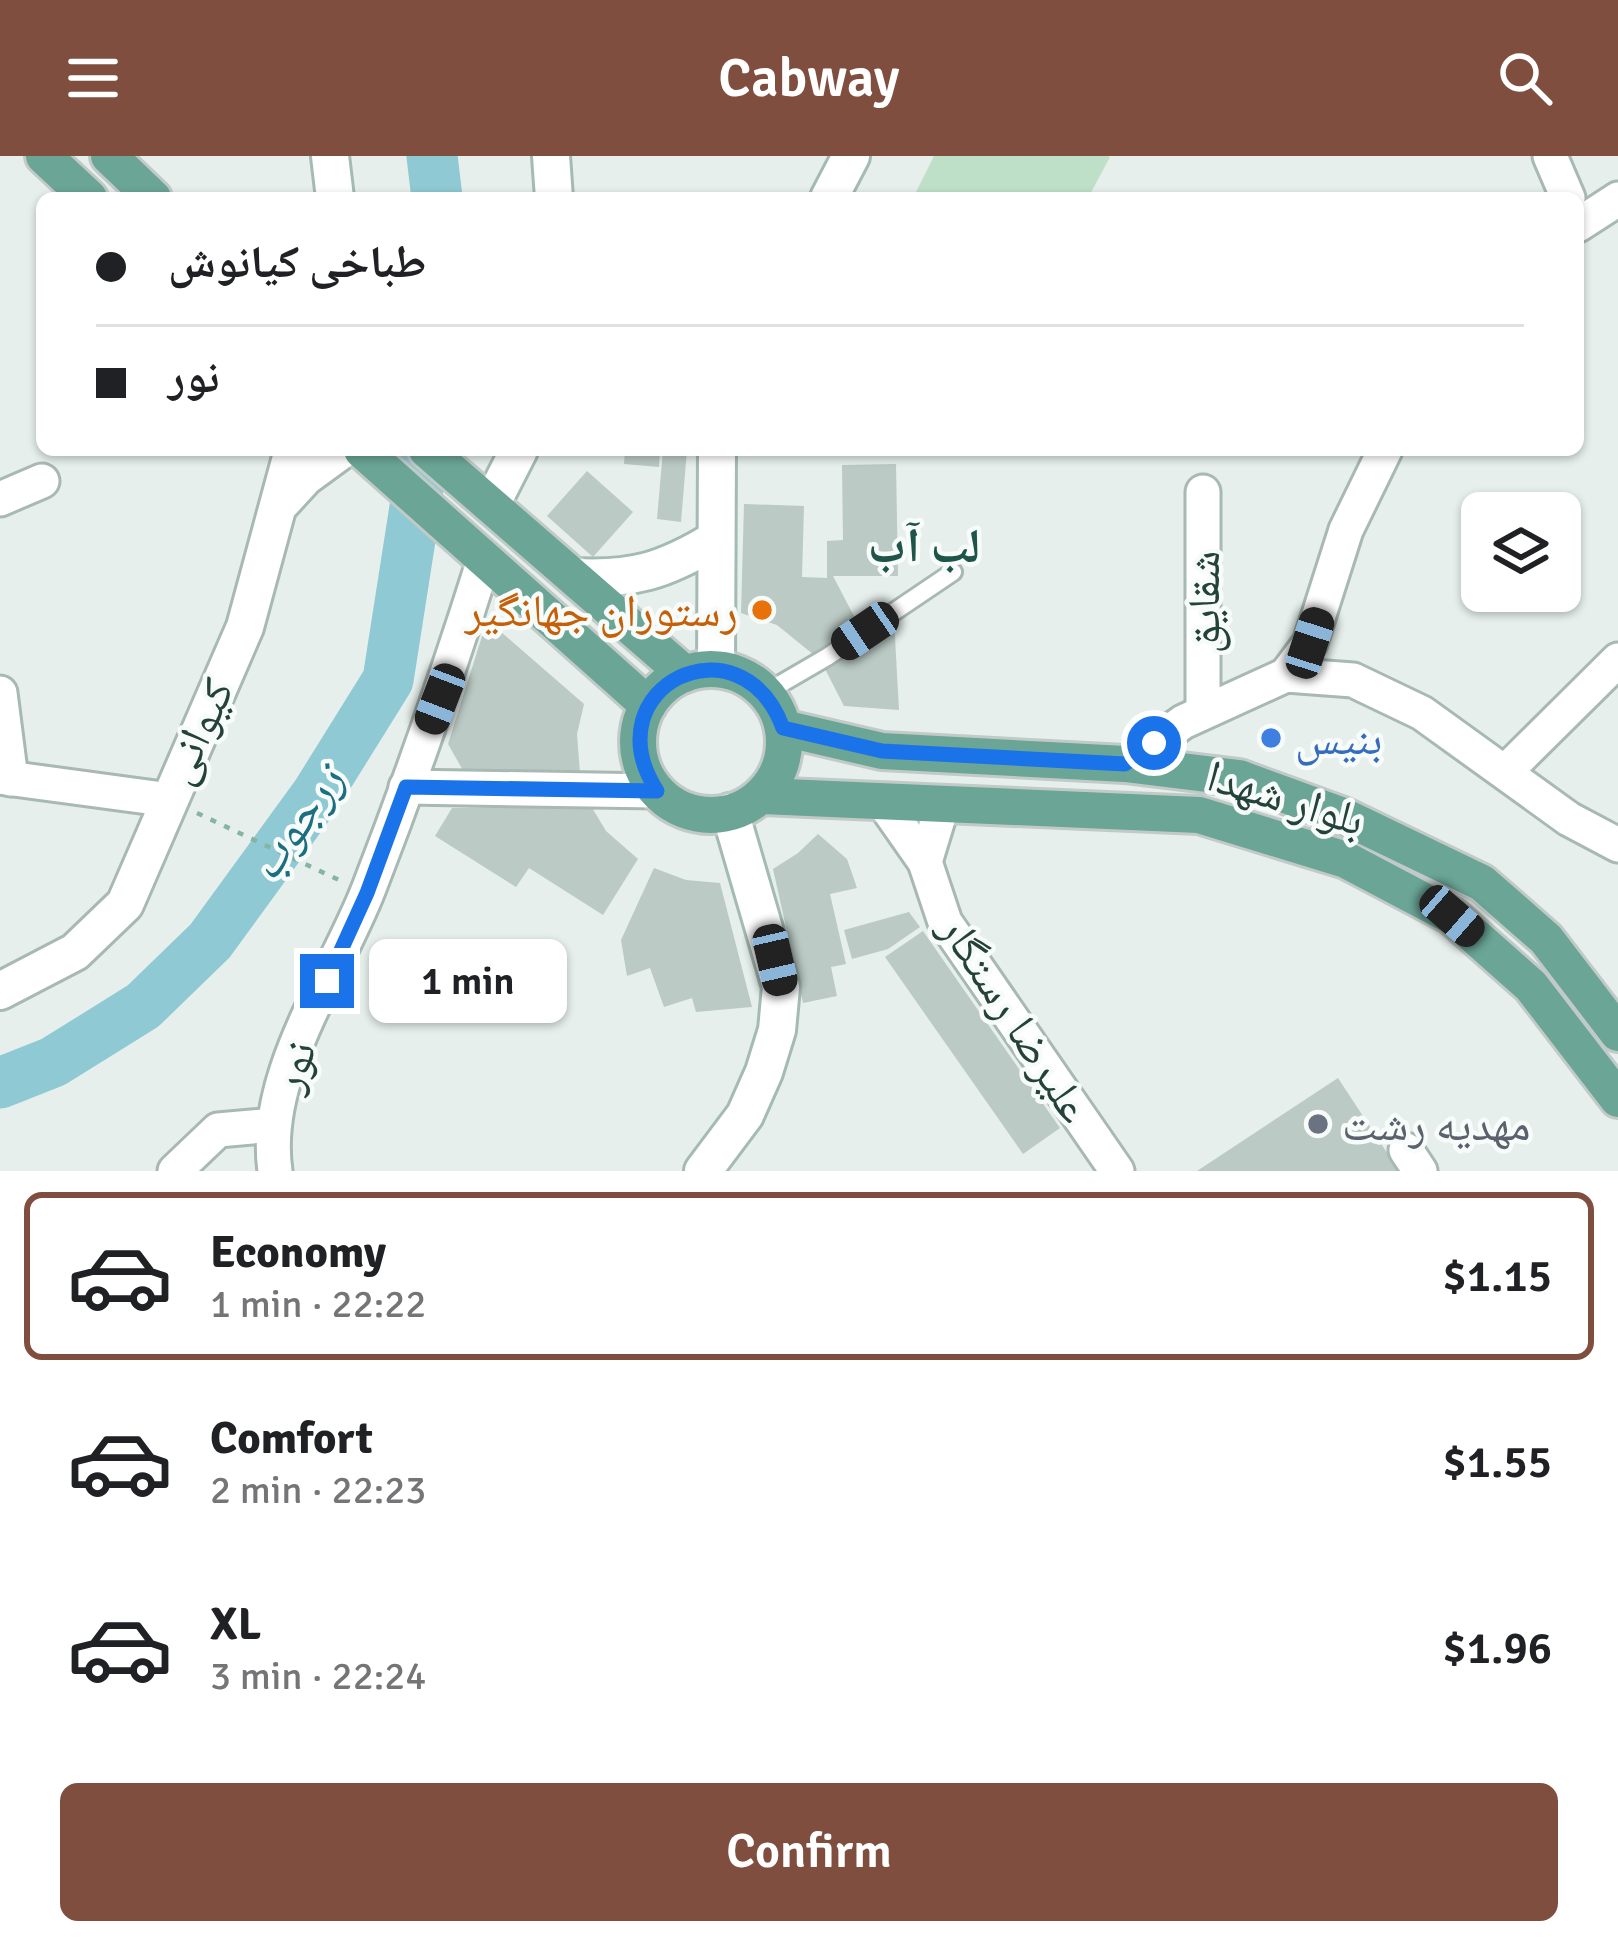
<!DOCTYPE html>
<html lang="en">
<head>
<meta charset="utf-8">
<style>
	:root { --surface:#fff; --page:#f2f2f2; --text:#202124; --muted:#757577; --line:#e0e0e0; --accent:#7f4e3f }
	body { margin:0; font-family:Signika,"Noto Naskh Arabic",sans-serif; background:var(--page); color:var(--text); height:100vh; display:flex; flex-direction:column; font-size:45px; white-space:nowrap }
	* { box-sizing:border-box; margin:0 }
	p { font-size:39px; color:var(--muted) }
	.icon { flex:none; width:66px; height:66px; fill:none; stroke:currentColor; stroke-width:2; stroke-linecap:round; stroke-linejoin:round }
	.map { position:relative; height:1015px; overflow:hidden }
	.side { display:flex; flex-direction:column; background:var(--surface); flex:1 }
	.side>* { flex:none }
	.hud { position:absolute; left:36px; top:36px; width:1548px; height:264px; border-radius:18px; box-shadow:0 3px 9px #0004; display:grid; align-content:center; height:264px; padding:0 60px; background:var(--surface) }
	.tools { position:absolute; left:1461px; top:336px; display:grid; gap:24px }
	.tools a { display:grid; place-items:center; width:120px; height:120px; border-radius:18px; background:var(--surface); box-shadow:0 3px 9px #0004; font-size:60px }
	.end { position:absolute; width:54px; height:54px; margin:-27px; border:15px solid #1a73e8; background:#fff; box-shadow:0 0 0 6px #fff }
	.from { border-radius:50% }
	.bubble { position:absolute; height:84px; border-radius:18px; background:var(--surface); box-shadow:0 3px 9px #0004; font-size:39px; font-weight:600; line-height:84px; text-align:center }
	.car { position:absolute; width:36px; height:72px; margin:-36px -18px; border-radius:15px; box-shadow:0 0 9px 3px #0007; background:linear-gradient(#222 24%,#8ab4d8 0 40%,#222 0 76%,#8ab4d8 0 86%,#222 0) }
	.hud b { display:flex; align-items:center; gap:42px; height:114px; font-size:45px }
	.hud b+b { border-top:3px solid var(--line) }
	.hud i { width:30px; height:30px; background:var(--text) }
	ul { padding:21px 0 0; list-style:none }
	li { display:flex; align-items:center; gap:36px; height:168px; margin:0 24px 18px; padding:0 36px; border:6px solid transparent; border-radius:18px }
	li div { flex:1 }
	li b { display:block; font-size:45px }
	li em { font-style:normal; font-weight:600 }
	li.on { border-color:var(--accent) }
	li>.icon { width:108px; height:108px; stroke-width:1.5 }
	.cta { display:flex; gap:24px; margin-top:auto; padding:24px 60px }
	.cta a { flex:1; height:138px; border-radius:18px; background:var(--accent); color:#fff; font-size:48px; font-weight:600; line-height:138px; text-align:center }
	header { display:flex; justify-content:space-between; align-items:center; height:156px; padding:0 60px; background:var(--accent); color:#fff; font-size:54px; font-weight:600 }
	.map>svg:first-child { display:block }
	.green { fill:#bfe0c8 }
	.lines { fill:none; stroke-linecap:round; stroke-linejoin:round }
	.river { stroke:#8ec9d4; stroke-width:51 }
	.building { fill:#bbcac4 }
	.service-casing { stroke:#a8b8b2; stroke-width:22 }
	.minor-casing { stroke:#a8b8b2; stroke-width:39 }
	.tertiary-casing { stroke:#a8b8b2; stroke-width:42 }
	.secondary-casing { stroke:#a4bbb3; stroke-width:42 }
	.primary-casing { stroke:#c2cac8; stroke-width:42 }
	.path { stroke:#86b3a5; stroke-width:4.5; stroke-dasharray:6 9; stroke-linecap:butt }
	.service { stroke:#fff; stroke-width:16 }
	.minor { stroke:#fff; stroke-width:33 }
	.tertiary { stroke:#fff; stroke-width:36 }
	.secondary { stroke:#fff; stroke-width:36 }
	.primary { stroke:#6aa596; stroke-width:36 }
	.route { stroke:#1a73e8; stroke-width:15 }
	.food-dot { fill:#e8710a; stroke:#f7fbf9; stroke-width:4.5 }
	.shop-dot { fill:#3f7fe0; stroke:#f7fbf9; stroke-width:4.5 }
	.worship-dot { fill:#6b7280; stroke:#f7fbf9; stroke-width:4.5 }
	.labels { text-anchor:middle; stroke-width:9; stroke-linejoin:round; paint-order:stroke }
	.street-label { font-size:45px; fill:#24423a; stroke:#f7fbf9 }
	.food-label { font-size:45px; fill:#c56008; stroke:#f7fbf9; text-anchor:end }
	.shop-label { font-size:45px; fill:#366cbe; stroke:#f7fbf9; text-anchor:start }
	.worship-label { font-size:45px; fill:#5b616d; stroke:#f7fbf9; text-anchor:start }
	.neighbourhood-label { font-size:48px; font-weight:bold; fill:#1f5548; stroke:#f7fbf9 }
	.water-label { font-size:48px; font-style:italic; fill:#1c6f80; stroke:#f7fbf9 }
</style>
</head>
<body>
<header><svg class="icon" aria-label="menu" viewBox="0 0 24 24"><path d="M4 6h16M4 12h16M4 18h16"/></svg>Cabway<svg class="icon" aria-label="search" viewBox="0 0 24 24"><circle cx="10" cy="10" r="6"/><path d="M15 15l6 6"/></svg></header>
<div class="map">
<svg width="1618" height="1015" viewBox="0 0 1618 1015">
	<rect width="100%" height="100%" fill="#e6efeb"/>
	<polygon class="green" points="934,0 1108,0 1110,1 1088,42 913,42"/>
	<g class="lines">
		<g class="river">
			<polyline points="432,0 437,42"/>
			<polyline points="0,927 53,906 143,850 210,785 317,638 388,524 424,294"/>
		</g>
	</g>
	<g class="building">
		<polygon points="625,294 660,294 659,311 624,308"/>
		<polygon points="663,294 687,294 681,366 657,363"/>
		<polygon points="896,308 898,420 833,420 856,464 814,499 777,469 741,457 744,348 804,350 802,421 827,422 827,385 843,384 842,309"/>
		<polygon points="587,315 633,356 593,401 547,360"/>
		<polygon points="894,463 899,554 844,550 823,509"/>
		<polygon points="501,476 584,548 577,578 580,617 465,618 448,588 483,477"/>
		<polygon points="591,650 606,675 638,703 603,759 529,712 516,731 435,680 452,652"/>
		<polygon points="818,678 847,703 857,732 830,738 846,808 831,811 837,840 803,847 773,713 798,697"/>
		<polygon points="654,712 686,724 720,727 752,851 696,856 692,842 664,851 650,812 627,820 621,784"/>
		<polygon points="909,756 920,771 888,793 852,803 844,774"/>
		<polygon points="923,775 1060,972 1023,998 885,801"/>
		<polygon points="1338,922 1399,1015 1197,1015"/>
	</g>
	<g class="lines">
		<g class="service-casing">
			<polyline id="service" points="765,537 827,501 953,416"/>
		</g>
		<g class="minor-casing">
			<g id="minor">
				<polyline points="1550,0 1568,42"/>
				<polyline points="1578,69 1618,43"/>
				<polyline points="0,343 42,325"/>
				<polyline points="1286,519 1310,487 1346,374 1385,294"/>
				<polyline points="0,537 11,623"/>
				<polyline points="1203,556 1203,336"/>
				<polyline points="1125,608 1183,566 1286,519 1353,524 1422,557 1569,663 1618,689"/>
				<polyline points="1506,615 1618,504"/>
				<polyline points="0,621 170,644"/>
				<polyline points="406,631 657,635"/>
				<polyline points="883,646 925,706 945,766 1117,1015"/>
				<polyline points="925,706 943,647"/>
				<polyline points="1406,994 1420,1015"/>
				<polyline points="175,1015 218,974 274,969"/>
				<path d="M275 1015C261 918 335 820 369 732 411 624 449 515 484 404"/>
			</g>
		</g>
		<g class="tertiary-casing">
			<g id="tertiary">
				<polyline points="282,346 305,321 342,294"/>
				<polyline points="0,835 75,796 125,748 245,471 293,294"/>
			</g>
		</g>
		<g class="secondary-casing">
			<g id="secondary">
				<polyline points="330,0 335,42"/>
				<polyline points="551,0 554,42"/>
				<polyline points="829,42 851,0"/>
				<polyline points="491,349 519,294"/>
				<path d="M574 421C633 424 664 415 715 384"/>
				<polyline points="716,513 717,294"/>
				<polyline points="703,1015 745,959 764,916 777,874 781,831 730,656"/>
			</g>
		</g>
		<g class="primary-casing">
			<g id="primary">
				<polyline points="44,0 89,42"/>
				<polyline points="109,0 153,42"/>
				<polyline points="362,294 648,549"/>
				<polyline points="427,294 685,518"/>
				<circle cx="711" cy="586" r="73"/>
				<polyline points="783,572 882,595 1125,608 1239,622 1343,660 1482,727 1546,783 1618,877"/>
				<polyline points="762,640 1199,659 1346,704 1452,760 1531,830 1618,943"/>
			</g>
		</g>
		<polyline class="path" points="197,657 339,724"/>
		<use href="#service" class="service"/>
		<use href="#minor" class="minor"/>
		<use href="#tertiary" class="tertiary"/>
		<use href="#secondary" class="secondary"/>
		<use href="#primary" class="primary"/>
	</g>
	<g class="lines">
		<path class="route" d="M327 825 367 737 406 631 657 635C590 530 741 458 783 572L882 595 1125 608 1154 587"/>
	</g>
	<circle class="food-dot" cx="762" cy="454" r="12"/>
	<circle class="shop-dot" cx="1271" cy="582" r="12"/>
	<circle class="worship-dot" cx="1318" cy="968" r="12"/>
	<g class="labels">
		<g class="street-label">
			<text transform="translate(1203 446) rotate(-90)" y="16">شقایق</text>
			<text transform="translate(197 575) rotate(-65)" y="16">کیوانی</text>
			<text transform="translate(1286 641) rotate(17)" y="16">بلوار شهدا</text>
			<text transform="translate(1016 862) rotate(57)" y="16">علیرضا رستگار</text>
			<text transform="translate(293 910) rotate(-70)" y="16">نور</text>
		</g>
		<g class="food-label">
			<text x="738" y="470">رستوران جهانگیر</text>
		</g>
		<g class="shop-label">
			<text x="1295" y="598">بنیس</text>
		</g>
		<g class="worship-label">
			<text x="1342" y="984">مهدیه رشت</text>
		</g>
		<g class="neighbourhood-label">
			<text x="924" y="406">لب آب</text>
		</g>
		<g class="water-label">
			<text transform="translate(295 666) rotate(-55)" y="17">زرجوب</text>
		</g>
	</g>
</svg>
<div class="tools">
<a><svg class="icon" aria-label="layers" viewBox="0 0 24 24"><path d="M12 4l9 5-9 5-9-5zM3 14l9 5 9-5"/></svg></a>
</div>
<i class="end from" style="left:1154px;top:587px"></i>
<i class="end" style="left:327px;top:825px"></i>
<div class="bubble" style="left:369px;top:783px;width:198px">1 min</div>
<i class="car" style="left:865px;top:475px;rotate:236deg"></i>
<i class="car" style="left:1310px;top:487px;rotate:18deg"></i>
<i class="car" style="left:440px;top:543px;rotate:201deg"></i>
<i class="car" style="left:1452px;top:760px;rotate:131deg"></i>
<i class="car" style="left:775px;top:804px;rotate:167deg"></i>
<div class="hud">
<b><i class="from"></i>طباخی کیانوش</b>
<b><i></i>نور</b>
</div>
</div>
<section class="side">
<ul>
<li class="on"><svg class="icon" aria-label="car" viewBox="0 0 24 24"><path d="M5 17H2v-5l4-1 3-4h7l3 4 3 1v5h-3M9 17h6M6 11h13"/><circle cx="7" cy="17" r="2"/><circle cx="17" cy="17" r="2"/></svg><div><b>Economy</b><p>1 min · 22:22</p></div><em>$1.15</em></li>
<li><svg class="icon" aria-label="car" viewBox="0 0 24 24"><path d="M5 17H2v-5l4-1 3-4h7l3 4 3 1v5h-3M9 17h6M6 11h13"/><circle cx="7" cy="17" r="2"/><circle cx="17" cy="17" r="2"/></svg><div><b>Comfort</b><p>2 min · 22:23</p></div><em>$1.55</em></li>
<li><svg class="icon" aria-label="car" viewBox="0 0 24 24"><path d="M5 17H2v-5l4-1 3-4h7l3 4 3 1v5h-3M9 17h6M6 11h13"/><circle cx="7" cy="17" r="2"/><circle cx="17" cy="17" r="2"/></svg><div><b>XL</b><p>3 min · 22:24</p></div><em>$1.96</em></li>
</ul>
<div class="cta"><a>Confirm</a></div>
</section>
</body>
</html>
